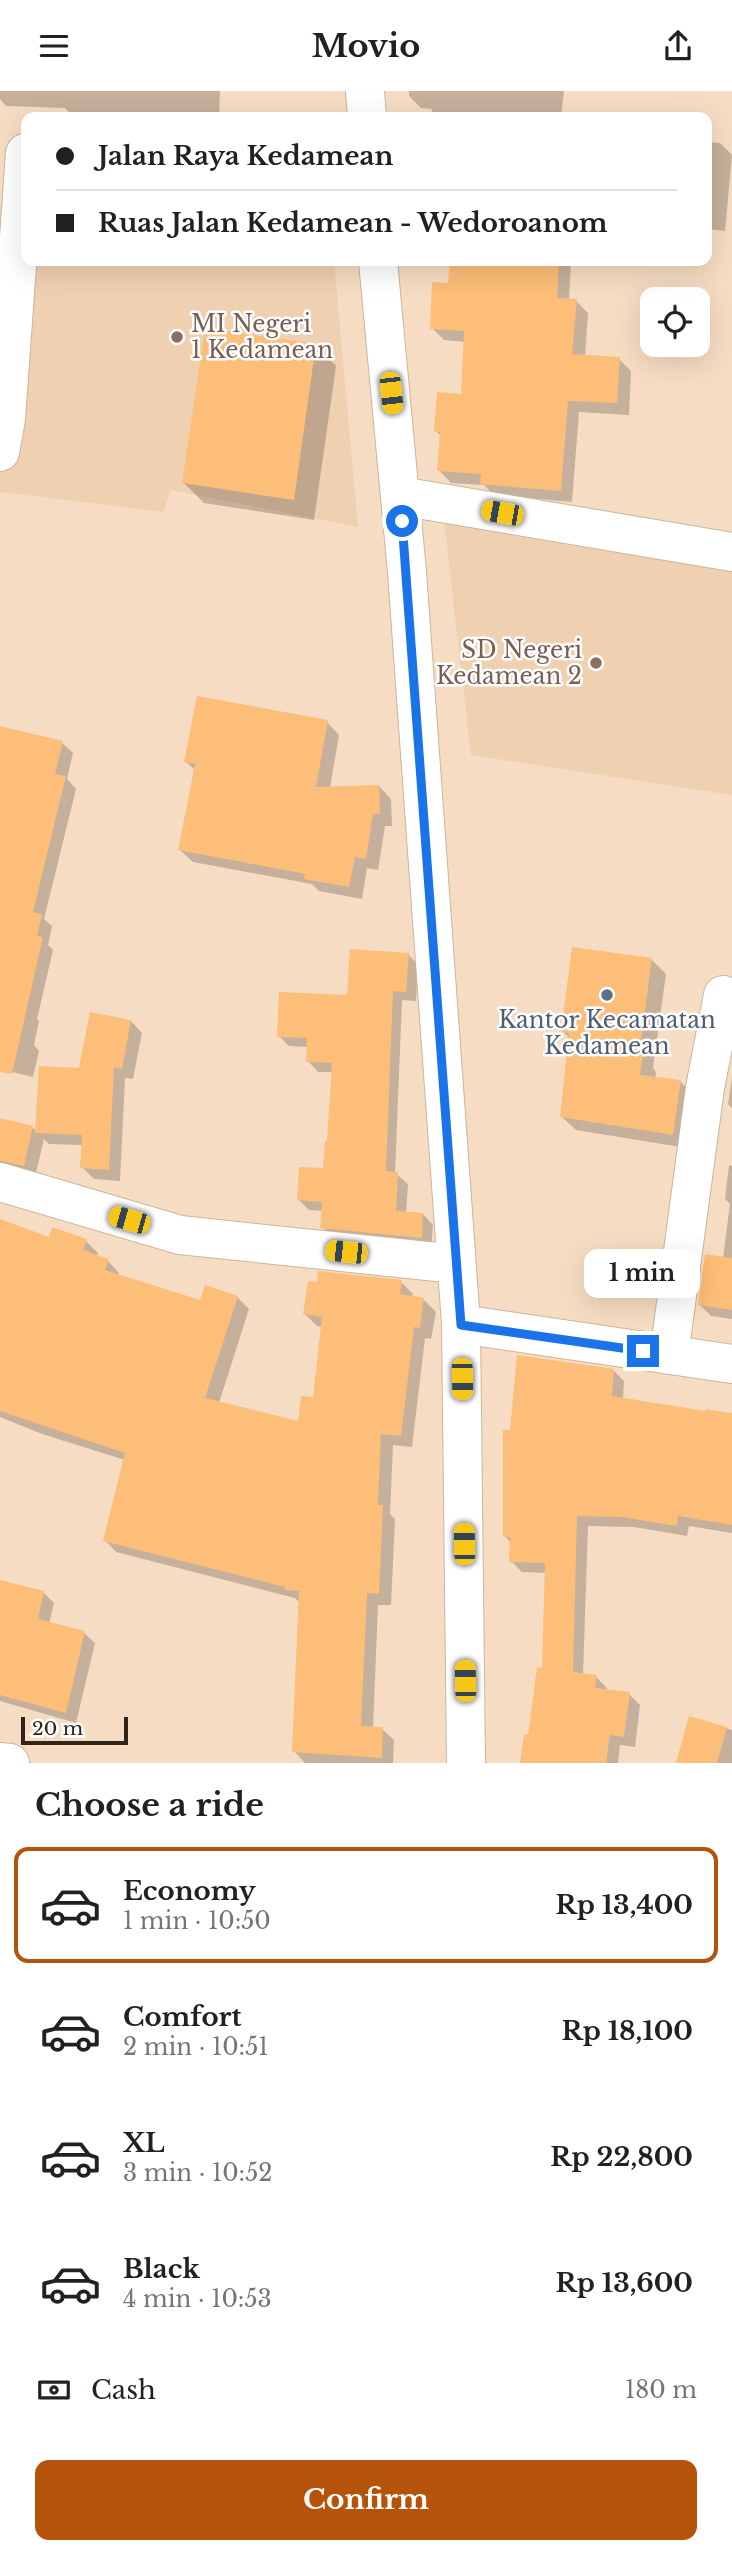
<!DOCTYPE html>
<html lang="en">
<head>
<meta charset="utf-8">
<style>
	:root { --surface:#fff; --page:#f6f6f6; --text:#202124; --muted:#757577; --line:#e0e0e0; --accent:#b45309 }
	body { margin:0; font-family:"Libre Baskerville",serif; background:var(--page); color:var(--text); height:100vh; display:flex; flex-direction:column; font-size:26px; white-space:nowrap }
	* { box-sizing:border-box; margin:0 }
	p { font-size:23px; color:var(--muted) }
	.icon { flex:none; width:38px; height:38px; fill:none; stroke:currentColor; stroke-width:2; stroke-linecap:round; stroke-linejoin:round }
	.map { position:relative; height:1672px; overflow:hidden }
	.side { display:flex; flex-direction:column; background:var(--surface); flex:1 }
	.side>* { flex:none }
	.banner { position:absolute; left:21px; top:21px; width:691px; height:154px; border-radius:14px; box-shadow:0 7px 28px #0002; display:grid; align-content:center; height:154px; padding:0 35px; background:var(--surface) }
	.fabs { position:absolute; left:640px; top:196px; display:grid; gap:14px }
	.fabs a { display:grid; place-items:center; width:70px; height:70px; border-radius:14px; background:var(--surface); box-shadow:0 7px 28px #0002; font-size:35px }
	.scale { position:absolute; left:21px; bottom:18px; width:107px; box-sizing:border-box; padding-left:7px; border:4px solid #2e241a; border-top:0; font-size:19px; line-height:24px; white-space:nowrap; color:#2e241a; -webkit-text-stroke:5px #fff; paint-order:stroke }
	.end { position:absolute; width:32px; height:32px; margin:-16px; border:9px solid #1a73e8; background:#fff; box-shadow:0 0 0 4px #fff }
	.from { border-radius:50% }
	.bubble { position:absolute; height:49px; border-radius:14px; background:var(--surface); box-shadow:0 7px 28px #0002; font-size:23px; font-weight:700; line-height:49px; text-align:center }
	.car { position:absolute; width:21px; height:42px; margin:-21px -10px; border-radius:9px; box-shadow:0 0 5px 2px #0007; background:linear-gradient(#f5c518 24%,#345 0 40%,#f5c518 0 76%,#345 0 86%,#f5c518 0) }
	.banner b { display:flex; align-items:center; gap:24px; height:66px; font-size:26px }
	.banner b+b { border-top:2px solid var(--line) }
	.banner i { width:18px; height:18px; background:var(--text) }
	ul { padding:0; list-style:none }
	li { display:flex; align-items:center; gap:21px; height:116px; margin:0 14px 10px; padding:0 21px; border:4px solid transparent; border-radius:14px }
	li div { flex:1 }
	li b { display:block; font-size:26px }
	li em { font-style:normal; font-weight:700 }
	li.on { border-color:var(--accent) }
	li>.icon { width:63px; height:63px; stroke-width:1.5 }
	h2 { padding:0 35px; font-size:32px; line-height:84px }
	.pay { display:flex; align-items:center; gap:18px; height:77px; padding:0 35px; font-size:26px }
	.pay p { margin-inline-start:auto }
	.primary-button { display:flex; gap:14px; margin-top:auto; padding:14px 35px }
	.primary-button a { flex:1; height:80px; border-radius:14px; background:var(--accent); color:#fff; font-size:28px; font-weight:700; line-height:80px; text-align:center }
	header { display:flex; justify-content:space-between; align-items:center; height:91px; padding:0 35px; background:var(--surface); font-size:32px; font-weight:700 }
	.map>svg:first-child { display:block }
	.built { fill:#efd0b1 }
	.shadow { fill:#0003 }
	.building { fill:#fcbe78 }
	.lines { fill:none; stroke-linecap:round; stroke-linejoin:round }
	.minor-casing { stroke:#cdb59b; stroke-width:40 }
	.major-casing { stroke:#cdb59b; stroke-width:40 }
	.highway-casing { stroke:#cdb59b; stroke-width:40 }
	.minor { stroke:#fff; stroke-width:38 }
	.major { stroke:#fff; stroke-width:38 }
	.highway { stroke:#fff; stroke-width:38 }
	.route { stroke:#1a73e8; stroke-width:9 }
	.education-dot { fill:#8d6e63; stroke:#fff; stroke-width:2.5 }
	.service-dot { fill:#5c6f8a; stroke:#fff; stroke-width:2.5 }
	.labels { text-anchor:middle; stroke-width:5; stroke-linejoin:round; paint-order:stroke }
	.education-label { font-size:23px; fill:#785e54; stroke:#fff; text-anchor:start }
	.service-label { font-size:23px; fill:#4e5e75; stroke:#fff }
</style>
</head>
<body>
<header><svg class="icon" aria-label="menu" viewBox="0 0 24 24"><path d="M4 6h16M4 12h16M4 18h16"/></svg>Movio<svg class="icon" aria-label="share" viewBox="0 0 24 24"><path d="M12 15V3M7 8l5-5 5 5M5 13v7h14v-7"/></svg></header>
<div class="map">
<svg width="732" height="1672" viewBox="0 0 732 1672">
	<rect width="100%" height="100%" fill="#f6dcc2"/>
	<g class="built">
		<polygon points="26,170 334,170 358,436 171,399 163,421 0,401 0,323"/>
		<polygon points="444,429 732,480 732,704 471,664"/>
	</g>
	<g class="shadow">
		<polygon points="0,0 220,0 219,26 73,25 65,17 6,15 0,8"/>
		<polygon points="409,0 564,0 561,26 431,26 432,18 421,17 409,5"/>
		<polygon points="707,51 720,52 732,64 725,140 707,138"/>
		<polygon points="451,170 571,170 569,209 576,210 588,222 585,266 619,268 631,280 629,324 579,321 572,411 494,404 484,394 451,392 439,379 441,345 436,340 462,305 466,251 444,249 432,237 450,194"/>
		<polygon points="316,255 336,275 314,429 204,412 184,392"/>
		<polygon points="327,631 339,644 330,697 379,695 391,708 392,735 385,735 378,779 367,777 362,808 319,800 312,793 193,771 180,759 195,679 186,671"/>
		<polygon points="0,637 62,652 73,662 67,688 76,698 44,828 52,835 48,854 53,859 37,928 39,930 34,954 39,960 33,986 0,978"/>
		<polygon points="408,863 418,874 416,910 402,909 395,1082 408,1093 406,1122 423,1123 433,1134 431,1157 333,1146 322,1136 323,1120 309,1119 299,1109 325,1079 333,981 318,981 308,970 308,956 289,955 279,945 349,906"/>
		<polygon points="652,869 666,883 653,977 656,981 655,988 680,990 694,1005 687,1057 576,1039 561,1025 570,948 563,940"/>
		<polygon points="131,930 142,942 133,988 125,987 120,1090 94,1088 82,1076 83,1054 49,1053 44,1048 35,1086 0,1084 0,1029 32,1036 37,1041 81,979"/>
		<polygon points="732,987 732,1017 728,1013"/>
		<polygon points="729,1074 732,1075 732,1228 711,1225 700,1214 723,1167 730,1113 725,1108"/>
		<polygon points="0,1130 50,1148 86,1150 98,1162 96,1166 108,1170 119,1182 118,1185 201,1211 237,1206 249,1218 219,1312 299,1332 314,1308 323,1236 317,1235 305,1223 401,1191 413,1203 412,1207 424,1209 436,1221 431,1248 425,1247 412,1356 393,1354 390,1423 395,1428 391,1514 378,1514 373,1637 382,1638 394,1649 393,1672 305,1672 294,1660 299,1511 295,1507 116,1461 105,1449 125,1369 42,1343 0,1326"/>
		<polygon points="613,1279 624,1290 623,1308 706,1322 732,1324 732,1442 689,1435 687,1445 634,1436 588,1435 583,1584 596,1586 607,1597 607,1600 629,1603 640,1614 635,1656 620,1654 618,1672 522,1672 544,1579 547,1482 522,1481 511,1470 511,1452 505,1445 511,1341"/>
		<polygon points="0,1492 43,1501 54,1512 49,1533 84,1542 95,1552 76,1632 0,1610"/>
		<polygon points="691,1627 732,1639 732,1672 678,1672"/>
	</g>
	<g class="building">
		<polygon points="450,170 559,170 557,207 577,208 572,263 620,266 617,312 568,310 561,400 480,393 481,383 437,380 440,341 434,341 437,301 461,303 464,240 430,238 432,191 448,192"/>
		<polygon points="205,237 316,253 294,409 182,392"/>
		<polygon points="197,605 328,629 316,696 379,694 380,723 373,723 366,768 355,766 349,796 304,788 305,783 178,759 195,673 184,671"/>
		<polygon points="0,635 63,650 55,683 66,685 33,821 42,823 37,845 43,846 12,983 0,981"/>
		<polygon points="572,856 652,867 639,964 643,965 640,984 681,989 673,1044 560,1026 569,942 561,941"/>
		<polygon points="350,858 409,862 406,901 393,900 386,1080 398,1081 396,1120 423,1122 422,1147 320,1137 322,1111 297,1109 299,1076 323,1077 325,1050 327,1050 332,972 306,971 307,947 277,946 279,901 347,904"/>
		<polygon points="90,921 131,929 122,978 114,976 109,1079 80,1077 82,1044 35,1042 39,975 79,977"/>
		<polygon points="0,1027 33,1035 24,1075 0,1070"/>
		<polygon points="0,1128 49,1146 52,1136 87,1148 83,1159 109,1168 105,1179 200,1209 205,1194 238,1205 205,1307 298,1330 301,1305 313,1306 322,1226 303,1223 308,1190 317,1191 318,1180 402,1189 400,1203 424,1207 420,1237 414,1236 401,1345 381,1343 378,1414 383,1414 379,1503 367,1502 361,1635 383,1636 382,1667 292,1661 299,1500 285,1499 285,1496 103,1450 125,1362 0,1320"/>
		<polygon points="705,1163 732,1167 732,1219 698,1214"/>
		<polygon points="517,1264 614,1278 612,1305 705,1320 705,1318 732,1322 732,1434 678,1425 677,1435 622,1426 577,1425 573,1581 597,1584 595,1597 630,1601 624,1646 610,1644 606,1672 520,1672 524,1643 528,1644 537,1576 542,1577 545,1472 509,1471 510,1446 503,1446 503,1339 510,1339"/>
		<polygon points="0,1489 44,1500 38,1528 85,1540 66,1622 0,1604"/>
		<polygon points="689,1625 727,1636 717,1672 676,1672"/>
	</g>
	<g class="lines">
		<g class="minor-casing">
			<g id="minor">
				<polyline points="0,361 6,328 25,62"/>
				<polyline points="400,405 732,461"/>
				<polyline points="0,1091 180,1144 456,1173"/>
				<polyline points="669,1264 705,997 723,904"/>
				<polyline points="0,1671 10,1672"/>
			</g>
		</g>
		<g class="major-casing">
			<polyline id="major" points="461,1233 732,1273"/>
		</g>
		<g class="highway-casing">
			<g id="highway">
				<polyline points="365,0 367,26"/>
				<polyline points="378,170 407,481 461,1233 466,1672"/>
			</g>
		</g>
		<use href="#minor" class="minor"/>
		<use href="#major" class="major"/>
		<use href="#highway" class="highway"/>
	</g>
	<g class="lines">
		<polyline class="route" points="402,430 461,1234 643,1260"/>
	</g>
	<g class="education-dot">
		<circle cx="177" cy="246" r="7"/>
		<circle cx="596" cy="572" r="7"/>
	</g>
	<circle class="service-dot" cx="607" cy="904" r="7"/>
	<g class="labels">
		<g class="education-label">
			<text x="191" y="241">MI Negeri<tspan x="191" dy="26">1 Kedamean</tspan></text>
			<text x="582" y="567" text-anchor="end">SD Negeri<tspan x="582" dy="26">Kedamean 2</tspan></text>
		</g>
		<g class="service-label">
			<text x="607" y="937">Kantor Kecamatan<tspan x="607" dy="26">Kedamean</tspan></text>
		</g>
	</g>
</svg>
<div class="fabs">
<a><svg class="icon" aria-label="locate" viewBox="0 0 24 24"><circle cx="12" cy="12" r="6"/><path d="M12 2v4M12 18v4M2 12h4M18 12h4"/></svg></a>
</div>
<div class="scale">20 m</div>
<i class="end from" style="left:402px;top:430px"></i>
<i class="end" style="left:643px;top:1260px"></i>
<div class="bubble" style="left:584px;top:1158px;width:116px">1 min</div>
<i class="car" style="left:391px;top:302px;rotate:174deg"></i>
<i class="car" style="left:502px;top:422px;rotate:280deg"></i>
<i class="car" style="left:129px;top:1129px;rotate:286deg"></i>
<i class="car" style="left:346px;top:1161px;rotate:276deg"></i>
<i class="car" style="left:462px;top:1288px;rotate:179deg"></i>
<i class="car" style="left:464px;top:1453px;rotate:359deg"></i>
<i class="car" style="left:465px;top:1590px;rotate:359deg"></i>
<div class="banner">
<b><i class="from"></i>Jalan Raya Kedamean</b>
<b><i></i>Ruas Jalan Kedamean - Wedoroanom</b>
</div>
</div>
<section class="side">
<h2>Choose a ride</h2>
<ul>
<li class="on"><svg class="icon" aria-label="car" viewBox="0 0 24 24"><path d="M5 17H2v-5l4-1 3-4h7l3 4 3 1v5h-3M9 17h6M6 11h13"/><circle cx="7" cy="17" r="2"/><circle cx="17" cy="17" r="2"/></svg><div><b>Economy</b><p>1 min · 10:50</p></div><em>Rp 13,400</em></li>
<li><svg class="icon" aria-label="car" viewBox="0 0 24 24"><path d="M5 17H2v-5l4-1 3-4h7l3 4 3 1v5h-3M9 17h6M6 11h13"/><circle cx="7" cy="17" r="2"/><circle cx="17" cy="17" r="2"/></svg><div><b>Comfort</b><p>2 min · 10:51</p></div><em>Rp 18,100</em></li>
<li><svg class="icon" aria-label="car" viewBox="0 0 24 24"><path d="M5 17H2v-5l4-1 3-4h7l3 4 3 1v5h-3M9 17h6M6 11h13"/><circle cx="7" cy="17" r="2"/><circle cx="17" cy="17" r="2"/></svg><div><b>XL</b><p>3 min · 10:52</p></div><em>Rp 22,800</em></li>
<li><svg class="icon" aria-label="car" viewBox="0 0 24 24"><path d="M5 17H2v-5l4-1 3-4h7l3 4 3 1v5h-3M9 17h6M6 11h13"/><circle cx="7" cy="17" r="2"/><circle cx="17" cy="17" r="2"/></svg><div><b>Black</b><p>4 min · 10:53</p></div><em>Rp 13,600</em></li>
</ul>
<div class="pay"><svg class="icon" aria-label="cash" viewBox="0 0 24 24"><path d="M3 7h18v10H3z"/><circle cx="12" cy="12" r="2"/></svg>Cash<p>180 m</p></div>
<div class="primary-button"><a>Confirm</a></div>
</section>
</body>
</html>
